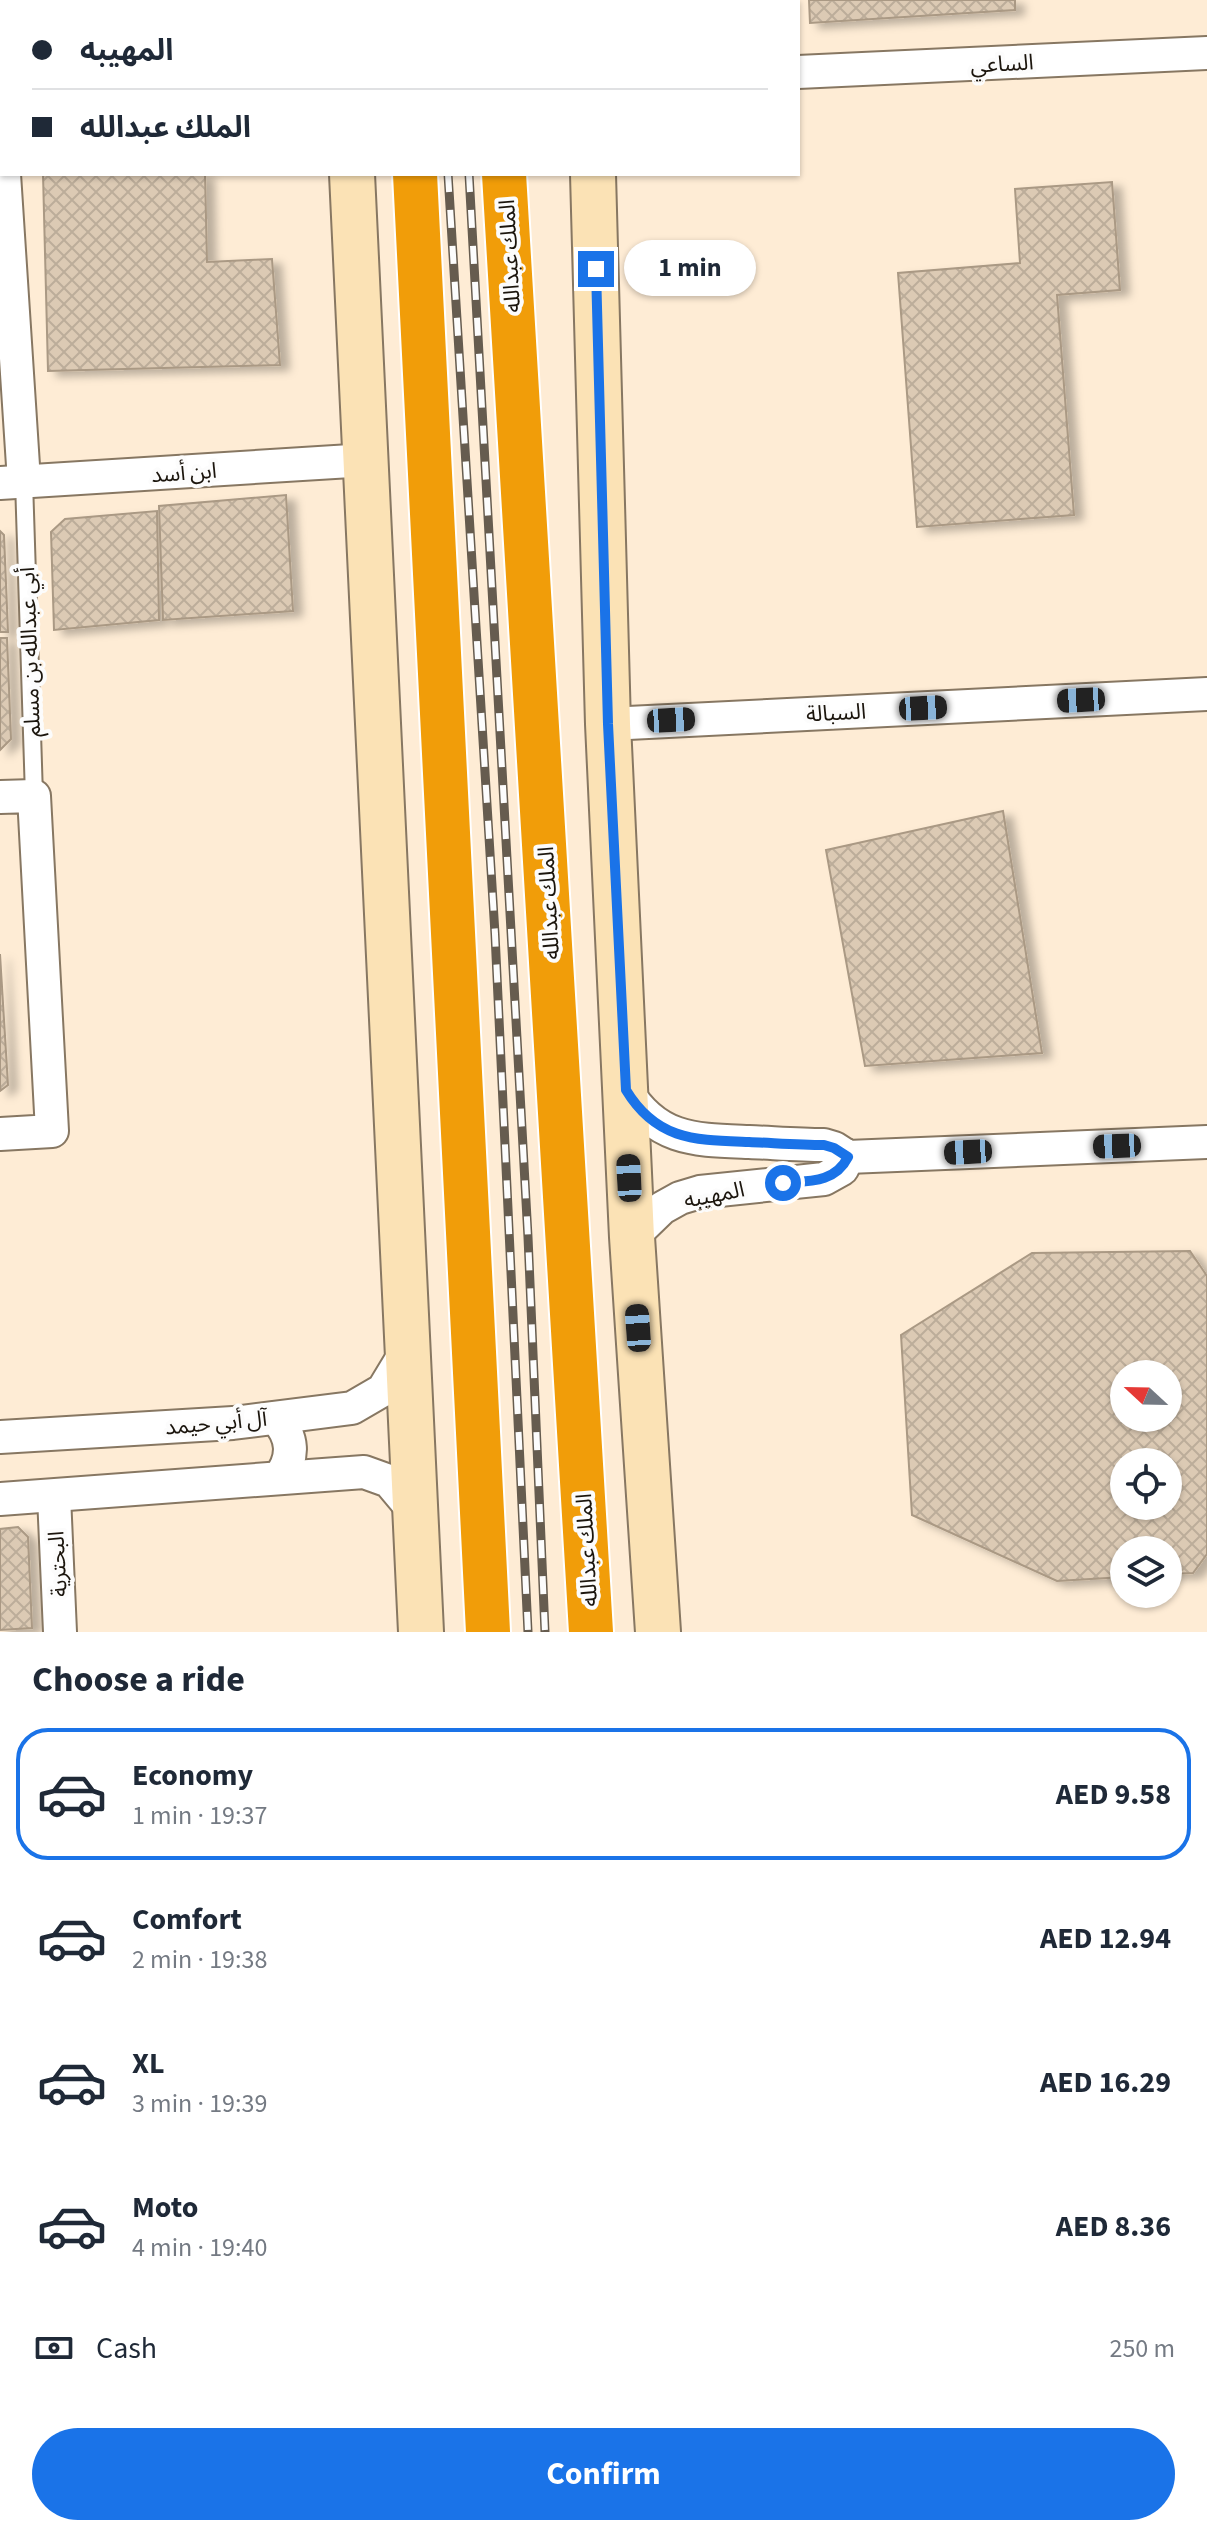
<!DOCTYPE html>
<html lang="en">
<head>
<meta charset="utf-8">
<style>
	:root { --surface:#fff; --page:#f6f6f7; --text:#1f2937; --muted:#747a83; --line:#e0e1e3; --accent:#1a73e8 }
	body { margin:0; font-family:"Source Sans 3","Noto Sans Arabic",sans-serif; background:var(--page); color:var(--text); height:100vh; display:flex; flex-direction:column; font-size:30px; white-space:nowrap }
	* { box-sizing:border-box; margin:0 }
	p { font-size:26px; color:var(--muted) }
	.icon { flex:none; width:44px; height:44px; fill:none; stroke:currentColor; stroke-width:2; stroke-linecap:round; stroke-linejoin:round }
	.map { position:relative; height:1632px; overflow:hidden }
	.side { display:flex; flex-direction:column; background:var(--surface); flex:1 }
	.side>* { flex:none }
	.guide { position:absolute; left:0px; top:0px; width:800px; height:176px; box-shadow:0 2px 6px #0004; display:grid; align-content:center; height:176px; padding:0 32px; background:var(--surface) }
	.needle { width:52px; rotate:292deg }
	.fabs { position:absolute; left:1110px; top:1360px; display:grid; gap:16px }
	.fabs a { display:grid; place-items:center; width:72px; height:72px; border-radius:50%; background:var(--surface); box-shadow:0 2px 6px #0004; font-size:40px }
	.end { position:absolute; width:36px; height:36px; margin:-18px; border:10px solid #1a73e8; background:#fff; box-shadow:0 0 0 4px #fff }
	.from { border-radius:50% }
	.bubble { position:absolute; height:56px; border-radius:28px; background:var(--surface); box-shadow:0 2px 6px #0004; font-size:26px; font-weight:700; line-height:56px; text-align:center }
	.car { position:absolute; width:24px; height:48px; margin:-24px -12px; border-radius:10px; box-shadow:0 0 6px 2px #0007; background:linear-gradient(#222 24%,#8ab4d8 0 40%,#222 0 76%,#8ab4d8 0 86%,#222 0) }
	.guide b { display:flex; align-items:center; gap:28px; height:76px; font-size:30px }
	.guide b+b { border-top:2px solid var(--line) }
	.guide i { width:20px; height:20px; background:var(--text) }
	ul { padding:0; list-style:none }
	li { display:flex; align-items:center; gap:24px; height:132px; margin:0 16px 12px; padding:0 16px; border:4px solid transparent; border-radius:32px }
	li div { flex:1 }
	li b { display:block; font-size:30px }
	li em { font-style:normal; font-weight:700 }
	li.current { border-color:var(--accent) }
	li>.icon { width:72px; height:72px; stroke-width:1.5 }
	h2 { padding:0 32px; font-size:36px; line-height:96px }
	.pay { display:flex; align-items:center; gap:20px; height:88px; padding:0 32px; font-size:30px }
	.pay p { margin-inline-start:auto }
	.primary-button { display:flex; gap:16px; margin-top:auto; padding:16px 32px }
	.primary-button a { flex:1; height:92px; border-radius:48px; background:var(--accent); color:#fff; font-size:32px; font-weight:700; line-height:92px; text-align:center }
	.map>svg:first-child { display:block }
	.building { fill:url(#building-cross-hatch); stroke:#aa9984; stroke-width:2; fill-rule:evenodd; filter:url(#shadow) }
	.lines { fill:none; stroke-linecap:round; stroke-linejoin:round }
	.highway-tunnel { stroke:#dcccb7; stroke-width:44; stroke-dasharray:44 22; stroke-linecap:butt }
	.lane-casing { stroke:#877762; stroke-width:20 }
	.street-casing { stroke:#877762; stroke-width:36 }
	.secondary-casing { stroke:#877762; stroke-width:48 }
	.primary-casing { stroke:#fff; stroke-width:48 }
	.highway-casing { stroke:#fff; stroke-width:48 }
	.lane { stroke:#fff; stroke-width:16 }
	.street { stroke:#fff; stroke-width:32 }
	.secondary { stroke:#fbe2b5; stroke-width:44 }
	.primary { stroke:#f7c46b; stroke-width:44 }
	.highway { stroke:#f19d09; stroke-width:44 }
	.rail-casing { stroke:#665c4f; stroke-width:9 }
	.rail { stroke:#fcfcfc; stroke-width:6; stroke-dasharray:18; stroke-linecap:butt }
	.route { stroke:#1a73e8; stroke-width:10 }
	.labels { text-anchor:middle; stroke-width:8; stroke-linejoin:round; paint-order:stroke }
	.street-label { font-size:22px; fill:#1b150d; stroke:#fcfcfc }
</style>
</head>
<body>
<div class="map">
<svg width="1207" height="1632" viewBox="0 0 1207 1632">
	<defs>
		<pattern id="building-cross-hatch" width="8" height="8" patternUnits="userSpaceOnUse" patternTransform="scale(2)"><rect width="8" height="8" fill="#dccab4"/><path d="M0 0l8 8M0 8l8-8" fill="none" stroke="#bcad9a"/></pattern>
		<filter id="shadow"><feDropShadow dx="9" dy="5" stdDeviation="4" flood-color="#0004"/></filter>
	</defs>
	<rect width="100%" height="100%" fill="#feecd5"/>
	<g class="building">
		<polygon points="91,0 183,0 198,2 91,2"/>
		<polygon points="809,0 1015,0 1015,10 810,23"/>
		<polygon points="43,174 205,174 207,262 272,259 280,365 48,371"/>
		<polygon points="1112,182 1120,290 1057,295 1074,515 917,527 898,273 1020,263 1015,189"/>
		<polygon points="286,495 293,611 163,620 159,506"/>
		<polygon points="157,511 159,620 54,630 51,532 65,519"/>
		<polygon points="0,531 4,535 8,632 0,632"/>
		<polygon points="0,638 7,638 11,739 0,750"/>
		<polygon points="1003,811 1042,1053 865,1066 826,850"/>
		<polygon points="0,954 8,1085 0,1091"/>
		<path d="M1190 1251 1207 1276V1554L1193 1573 1168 1574V1550H1124V1577L1057 1581 912 1515 901 1335 1032 1253ZM1124 1374H1168V1418H1124ZM1124 1462H1168V1506H1124Z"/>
		<polygon points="18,1527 28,1537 32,1628 0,1630 0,1529"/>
	</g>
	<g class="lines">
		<polyline class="highway-tunnel" points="406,2 406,0"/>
		<g class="lane-casing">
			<g id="lane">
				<polyline points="264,0 266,2"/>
				<polyline points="24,481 34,796"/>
			</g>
		</g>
		<g class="street-casing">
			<g id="street">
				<polyline points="798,72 1207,53"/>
				<polyline points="0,101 2,139"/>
				<polyline points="4,174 24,481"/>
				<polyline points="0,483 367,460"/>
				<polyline points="608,724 1207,694"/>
				<polyline points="0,797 34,796 52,1131 0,1134"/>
				<path d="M626 1090C657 1141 696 1140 749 1142 774 1143 799 1145 824 1145L834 1148 848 1157 1207 1142"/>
				<polyline points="632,1237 662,1208 680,1198 700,1192 824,1179 842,1169 848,1157"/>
				<path d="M276 1418C293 1437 295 1457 279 1478"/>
				<polyline points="0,1437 233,1423 352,1408 383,1390 406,1352"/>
				<polyline points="54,1496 60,1632"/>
				<polyline points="0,1499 364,1472 389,1481 415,1512"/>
			</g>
		</g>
		<g class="secondary-casing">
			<g id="secondary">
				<polyline points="328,0 329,2"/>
				<polyline points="554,0 555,2"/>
				<polyline points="368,2 368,0"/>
				<polyline points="352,174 421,1632"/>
				<polyline points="593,174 608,724 632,1237 658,1632"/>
			</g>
		</g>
		<g class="primary-casing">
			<polyline id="primary" points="619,2 619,0"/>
		</g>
		<g class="highway-casing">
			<g id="highway">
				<polyline points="493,0 494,2"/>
				<polyline points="415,174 488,1632"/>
				<polyline points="504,174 591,1632"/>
			</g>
		</g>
		<use href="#lane" class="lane"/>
		<use href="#street" class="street"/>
		<use href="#secondary" class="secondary"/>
		<use href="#primary" class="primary"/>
		<use href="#highway" class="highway"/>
		<g class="rail-casing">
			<g id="rail">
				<polyline points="448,174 495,934 528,1632"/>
				<polyline points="469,174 528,1237 545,1632"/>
			</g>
		</g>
		<use href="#rail" class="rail"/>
	</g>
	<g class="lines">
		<path class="route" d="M596 269 608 724 626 1090C657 1141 696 1140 749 1142 774 1143 799 1145 824 1145L834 1148 848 1157C835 1183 809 1181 783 1183"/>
	</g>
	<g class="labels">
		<g class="street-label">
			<text transform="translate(1002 63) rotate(-3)" y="8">الساعي</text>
			<text transform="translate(509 256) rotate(-93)" y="8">الملك عبدالله</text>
			<text transform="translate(184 472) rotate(-4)" y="8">ابن أسد</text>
			<text transform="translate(29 652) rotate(-92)" y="8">أبي عبدالله بن مسلم</text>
			<text transform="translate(836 712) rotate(-3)" y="8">السبالة</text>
			<text transform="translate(548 903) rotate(-93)" y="8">الملك عبدالله</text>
			<text transform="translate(714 1194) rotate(-11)" y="8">المهيبه</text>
			<text transform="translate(216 1422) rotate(-5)" y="8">آل أبي حيمد</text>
			<text transform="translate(586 1550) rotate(-93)" y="8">الملك عبدالله</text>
			<text transform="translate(57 1564) rotate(-93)" y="8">البحترية</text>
		</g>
	</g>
</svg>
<div class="fabs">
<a><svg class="needle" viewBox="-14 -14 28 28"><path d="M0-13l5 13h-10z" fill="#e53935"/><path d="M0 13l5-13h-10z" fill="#747a83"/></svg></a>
<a><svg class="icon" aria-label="locate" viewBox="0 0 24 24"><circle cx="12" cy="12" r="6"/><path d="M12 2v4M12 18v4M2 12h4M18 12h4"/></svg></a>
<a><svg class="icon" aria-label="layers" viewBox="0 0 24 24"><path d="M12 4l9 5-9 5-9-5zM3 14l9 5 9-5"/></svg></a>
</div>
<i class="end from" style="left:783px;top:1183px"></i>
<i class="end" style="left:596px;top:269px"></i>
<div class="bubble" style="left:624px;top:240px;width:132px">1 min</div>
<i class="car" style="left:1081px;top:700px;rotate:267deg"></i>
<i class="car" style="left:923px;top:708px;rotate:87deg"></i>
<i class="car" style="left:671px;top:720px;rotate:87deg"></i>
<i class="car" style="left:1117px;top:1146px;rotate:268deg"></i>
<i class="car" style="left:968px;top:1152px;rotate:267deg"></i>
<i class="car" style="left:629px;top:1178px;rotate:357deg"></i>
<i class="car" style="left:638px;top:1328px;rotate:356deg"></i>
<div class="guide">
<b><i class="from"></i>المهيبه</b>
<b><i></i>الملك عبدالله</b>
</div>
</div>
<section class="side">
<h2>Choose a ride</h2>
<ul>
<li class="current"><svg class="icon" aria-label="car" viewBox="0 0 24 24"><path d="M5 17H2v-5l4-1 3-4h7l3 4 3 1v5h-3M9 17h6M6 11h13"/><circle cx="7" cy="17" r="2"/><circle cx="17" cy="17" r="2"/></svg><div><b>Economy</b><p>1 min · 19:37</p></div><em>AED 9.58</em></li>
<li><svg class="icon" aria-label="car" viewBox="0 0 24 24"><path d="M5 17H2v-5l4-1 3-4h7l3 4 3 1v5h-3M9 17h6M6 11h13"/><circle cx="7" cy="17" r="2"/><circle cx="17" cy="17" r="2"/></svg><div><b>Comfort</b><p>2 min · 19:38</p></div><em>AED 12.94</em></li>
<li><svg class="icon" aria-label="car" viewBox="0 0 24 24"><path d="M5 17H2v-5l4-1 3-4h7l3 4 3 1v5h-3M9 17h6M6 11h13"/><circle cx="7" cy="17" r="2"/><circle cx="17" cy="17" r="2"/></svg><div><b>XL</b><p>3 min · 19:39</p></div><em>AED 16.29</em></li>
<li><svg class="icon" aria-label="car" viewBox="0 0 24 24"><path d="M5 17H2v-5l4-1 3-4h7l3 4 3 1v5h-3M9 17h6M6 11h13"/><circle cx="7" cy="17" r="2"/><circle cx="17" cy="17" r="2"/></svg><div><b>Moto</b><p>4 min · 19:40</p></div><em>AED 8.36</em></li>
</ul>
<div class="pay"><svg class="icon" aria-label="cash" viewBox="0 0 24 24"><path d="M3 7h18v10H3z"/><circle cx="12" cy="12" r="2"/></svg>Cash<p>250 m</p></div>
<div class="primary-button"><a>Confirm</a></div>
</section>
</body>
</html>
